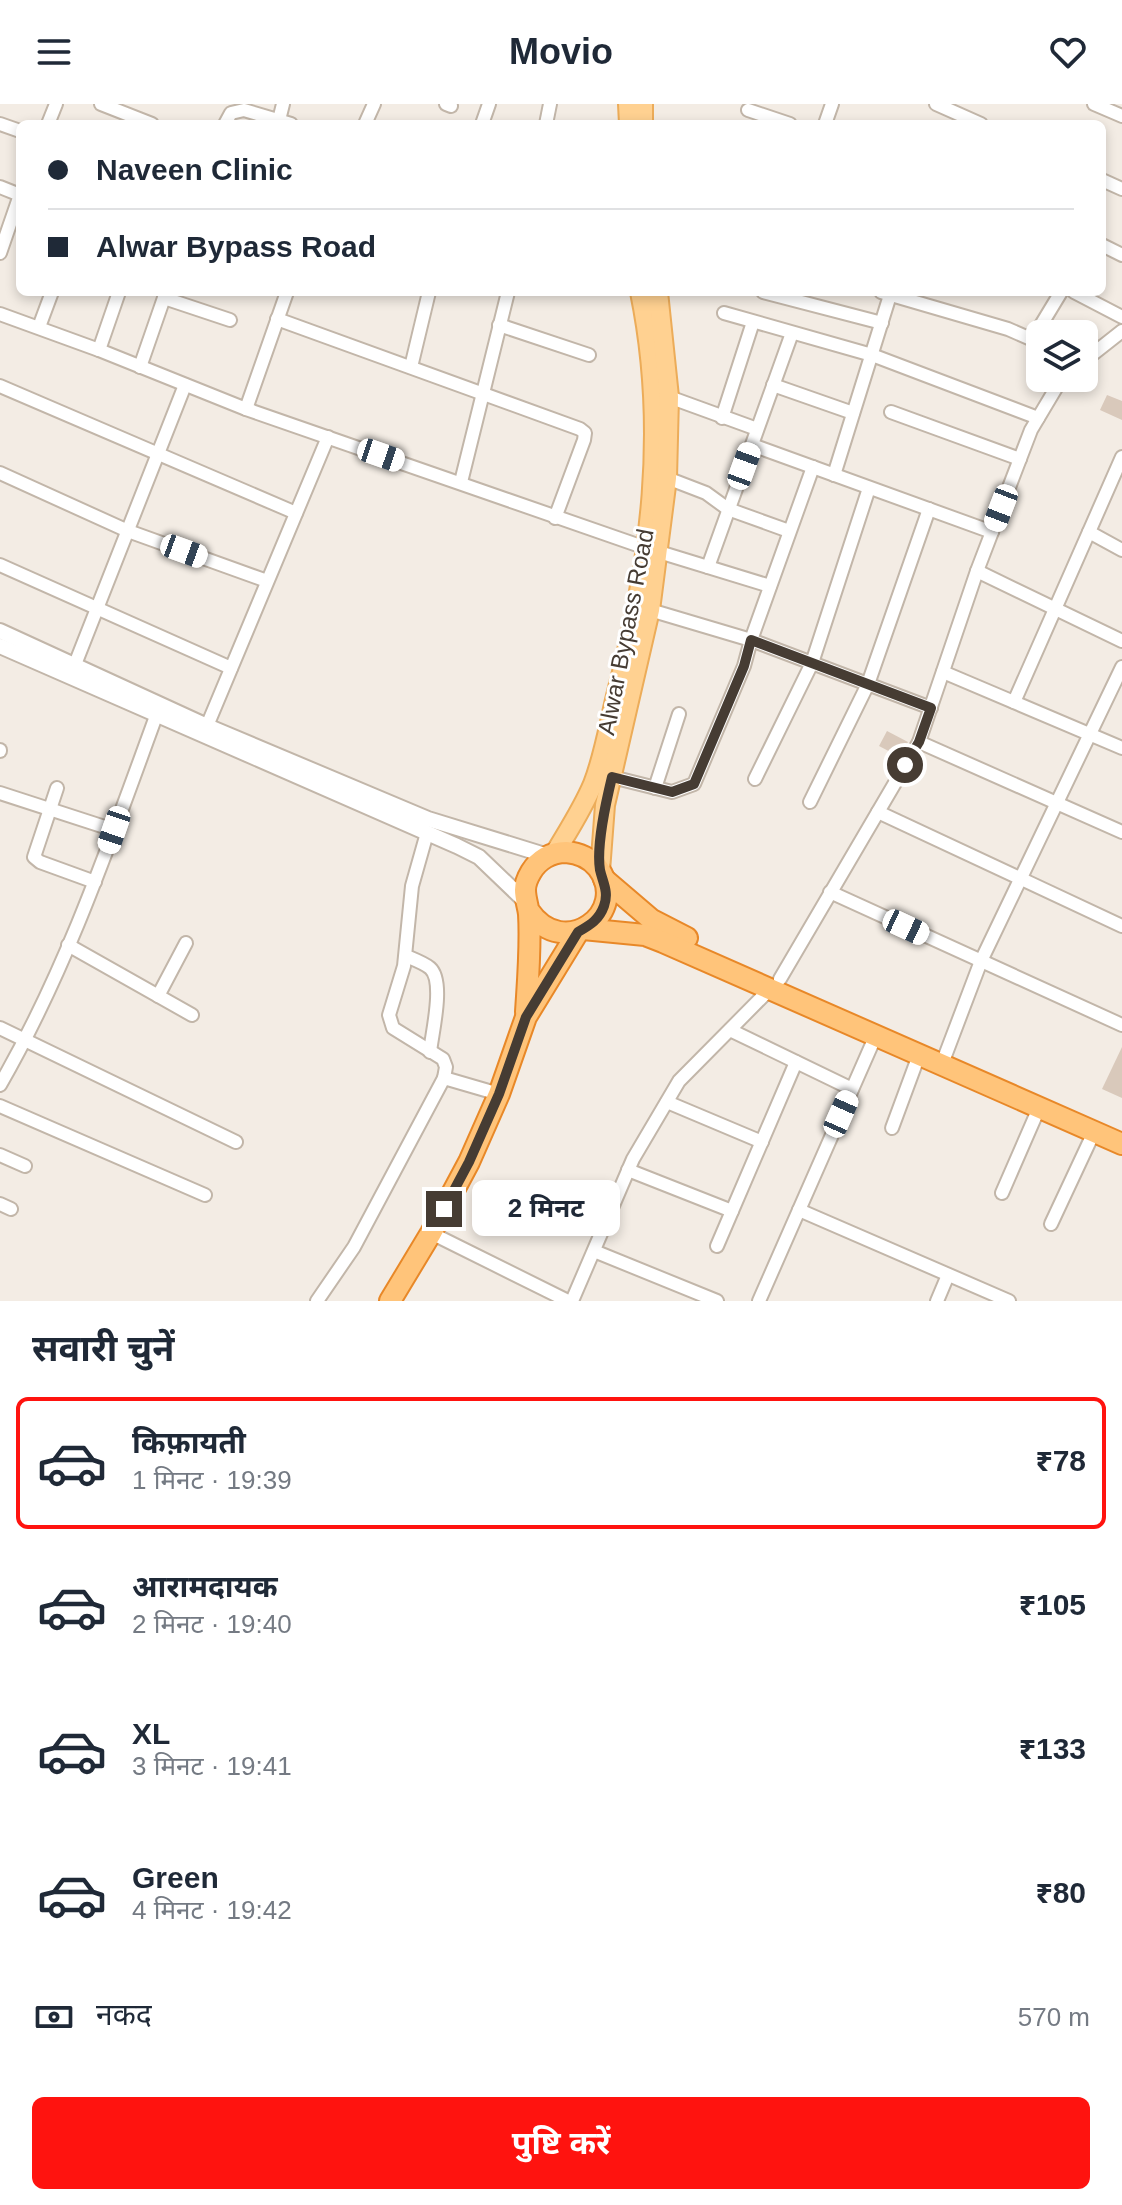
<!DOCTYPE html>
<html lang="hi">
<head>
<meta charset="utf-8">
<style>
	:root { --surface:#fff; --page:#f2f2f3; --text:#1f2937; --muted:#747a83; --line:#e0e1e3; --accent:#ff130f }
	body { margin:0; font-family:Arial,"Noto Sans Devanagari",sans-serif; background:var(--page); color:var(--text); height:100vh; display:flex; flex-direction:column; font-size:30px; white-space:nowrap }
	* { box-sizing:border-box; margin:0 }
	p { font-size:26px; color:var(--muted) }
	.icon { flex:none; width:44px; height:44px; fill:none; stroke:currentColor; stroke-width:2; stroke-linecap:round; stroke-linejoin:round }
	.map { position:relative; height:1197px; overflow:hidden }
	.sheet { display:flex; flex-direction:column; background:var(--surface); flex:1 }
	.sheet>* { flex:none }
	.guide { position:absolute; left:16px; top:16px; width:1090px; height:176px; border-radius:12px; box-shadow:0 4px 12px #0003; display:grid; align-content:center; height:176px; padding:0 32px; background:var(--surface) }
	.tools { position:absolute; left:1026px; top:216px; display:grid; gap:16px }
	.tools a { display:grid; place-items:center; width:72px; height:72px; border-radius:12px; background:var(--surface); box-shadow:0 4px 12px #0003; font-size:40px }
	.end { position:absolute; width:36px; height:36px; margin:-18px; border:10px solid #463c33; background:#fff; box-shadow:0 0 0 4px #fff }
	.from { border-radius:50% }
	.bubble { position:absolute; height:56px; border-radius:12px; background:var(--surface); box-shadow:0 4px 12px #0003; font-size:26px; font-weight:700; line-height:56px; text-align:center }
	.car { position:absolute; width:24px; height:48px; margin:-24px -12px; border-radius:10px; box-shadow:0 0 6px 2px #0007; background:linear-gradient(#fff 24%,#345 0 40%,#fff 0 76%,#345 0 86%,#fff 0) }
	.guide b { display:flex; align-items:center; gap:28px; height:76px; font-size:30px }
	.guide b+b { border-top:2px solid var(--line) }
	.guide i { width:20px; height:20px; background:var(--text) }
	ul { padding:0; list-style:none }
	li { display:flex; align-items:center; gap:24px; height:132px; margin:0 16px 12px; padding:0 16px; border:4px solid transparent; border-radius:12px }
	li div { flex:1 }
	li b { display:block; font-size:30px }
	li em { font-style:normal; font-weight:700 }
	li.selected { border-color:var(--accent) }
	li>.icon { width:72px; height:72px; stroke-width:1.5 }
	h2 { padding:0 32px; font-size:36px; line-height:96px }
	.pay { display:flex; align-items:center; gap:20px; height:88px; padding:0 32px; font-size:30px }
	.pay p { margin-inline-start:auto }
	.cta { display:flex; gap:16px; margin-top:auto; padding:16px 32px }
	.cta a { flex:1; height:92px; border-radius:12px; background:var(--accent); color:#fff; font-size:32px; font-weight:700; line-height:92px; text-align:center }
	header { display:flex; justify-content:space-between; align-items:center; height:104px; padding:0 32px; background:var(--surface); font-size:36px; font-weight:700 }
	.map>svg:first-child { display:block }
	.building { fill:#d9c9bb }
	.lines { fill:none; stroke-linecap:round; stroke-linejoin:round }
	.minor-casing { stroke:#c2b6a9; stroke-width:16 }
	.tertiary-casing { stroke:#c2b6a9; stroke-width:18 }
	.primary-casing { stroke:#ecac59; stroke-width:22 }
	.trunk-casing { stroke:#e88828; stroke-width:24 }
	.minor { stroke:#fff; stroke-width:12 }
	.tertiary { stroke:#fff; stroke-width:14 }
	.primary { stroke:#ffd191; stroke-width:18 }
	.trunk { stroke:#ffc47a; stroke-width:20 }
	.route { stroke:#463c33; stroke-width:10 }
	.labels { text-anchor:middle; stroke-width:6; stroke-linejoin:round; paint-order:stroke }
	.street-label { font-size:24px; fill:#463c33; stroke:#fff }
</style>
</head>
<body>
<header><svg class="icon" aria-label="menu" viewBox="0 0 24 24"><path d="M4 6h16M4 12h16M4 18h16"/></svg>Movio<svg class="icon" aria-label="heart" viewBox="0 0 24 24"><path d="M12 20l-8-8c-3-5 5-10 8-4 3-6 11-1 8 4z"/></svg></header>
<div class="map">
<svg width="1122" height="1197" viewBox="0 0 1122 1197">
	<rect width="100%" height="100%" fill="#f3ece4"/>
	<g class="building">
		<polygon points="1107,291 1122,297 1122,316 1100,306"/>
		<polygon points="887,627 908,638 900,653 879,642"/>
		<polygon points="1122,943 1122,994 1102,985"/>
	</g>
	<g class="lines">
		<g class="minor-casing">
			<g id="minor">
				<polyline points="101,0 152,20"/>
				<polyline points="446,0 451,2"/>
				<polyline points="936,0 981,20"/>
				<polyline points="1094,0 1122,12"/>
				<polyline points="748,6 790,20"/>
				<polyline points="279,16 283,0"/>
				<polyline points="0,20 20,27"/>
				<polyline points="48,20 56,0"/>
				<polyline points="225,20 231,9 244,6 291,20"/>
				<polyline points="365,20 374,0"/>
				<polyline points="482,20 489,0"/>
				<polyline points="546,20 550,0"/>
				<polyline points="825,20 832,0"/>
				<polyline points="1102,76 1122,85"/>
				<polyline points="0,83 20,91"/>
				<polyline points="1102,141 1122,151"/>
				<polyline points="0,149 20,91"/>
				<polyline points="763,188 882,219"/>
				<polyline points="881,188 1008,225 1040,239"/>
				<polyline points="1074,188 1122,213"/>
				<polyline points="164,194 230,216"/>
				<polyline points="724,209 872,251 1038,314"/>
				<polyline points="0,210 99,246 246,305 646,444"/>
				<polyline points="277,215 580,325 585,329 584,336 555,414"/>
				<polyline points="499,221 589,251"/>
				<polyline points="39,223 52,188"/>
				<polyline points="1032,236 1061,188"/>
				<polyline points="99,246 119,188"/>
				<polyline points="1084,257 1122,227"/>
				<polyline points="140,263 166,188"/>
				<polyline points="411,263 429,188"/>
				<polyline points="773,281 853,309"/>
				<polyline points="0,282 296,409"/>
				<polyline points="669,293 757,325"/>
				<polyline points="246,305 287,188"/>
				<polyline points="891,308 1020,355"/>
				<polyline points="722,314 753,218"/>
				<polyline points="752,341 992,428"/>
				<polyline points="0,369 128,427 267,477"/>
				<polyline points="834,371 891,188"/>
				<polyline points="667,374 706,389 728,405 789,427"/>
				<polyline points="461,378 508,188"/>
				<polyline points="1089,428 1122,446"/>
				<polyline points="659,448 770,482"/>
				<polyline points="0,461 231,564"/>
				<polyline points="708,463 792,229"/>
				<polyline points="977,467 1122,537"/>
				<polyline points="650,506 751,536 931,604"/>
				<polyline points="72,568 185,281"/>
				<polyline points="943,568 1122,644"/>
				<polyline points="1014,598 1122,353"/>
				<polyline points="207,622 328,333"/>
				<polyline points="919,638 1122,728"/>
				<polyline points="0,647 0,646"/>
				<polyline points="612,673 672,688 694,680 744,562 751,536 813,363"/>
				<polyline points="755,675 812,559 869,384"/>
				<polyline points="57,684 34,753 40,758 95,778"/>
				<polyline points="655,684 679,610"/>
				<polyline points="0,689 114,726"/>
				<polyline points="810,698 868,580 929,405"/>
				<polyline points="878,708 1122,822"/>
				<polyline points="427,729 412,782 404,862 389,911 393,924 443,955 446,963 444,974"/>
				<polyline points="830,788 1122,921"/>
				<polyline points="68,841 192,911"/>
				<path d="M406 852C413 855 424 859 430 864 445 877 432 929 430 948"/>
				<polyline points="780,875 919,638 977,467 1031,326 1062,274"/>
				<polyline points="158,892 186,839"/>
				<polyline points="0,924 236,1038"/>
				<polyline points="730,926 852,985"/>
				<polyline points="945,952 981,857 1122,563"/>
				<path d="M0 981C68 863 112 732 159 604"/>
				<polyline points="667,998 762,1038"/>
				<polyline points="0,1002 205,1091"/>
				<polyline points="892,1024 919,951"/>
				<polyline points="0,1051 25,1062"/>
				<polyline points="628,1066 732,1107"/>
				<polyline points="1002,1089 1039,1004"/>
				<polyline points="0,1100 11,1105"/>
				<polyline points="799,1106 1009,1197"/>
				<polyline points="1051,1120 1094,1028"/>
				<polyline points="431,1129 568,1197"/>
				<polyline points="717,1142 796,958"/>
				<polyline points="594,1147 717,1197"/>
				<polyline points="317,1197 354,1143 444,974 499,990"/>
				<polyline points="572,1197 633,1055 679,977 771,884"/>
				<polyline points="759,1197 876,931"/>
				<polyline points="937,1197 948,1171"/>
			</g>
		</g>
		<g class="tertiary-casing">
			<g id="tertiary">
				<polyline points="0,527 207,622 428,715 548,752"/>
				<polyline points="0,542 457,742 479,753 526,798"/>
			</g>
		</g>
		<g class="primary-casing">
			<g id="primary">
				<polyline points="628,0 629,20"/>
				<polyline points="643,0 643,20"/>
				<path d="M555 749C568 727 583 704 593 680 604 652 609 620 616 592 651 457 668 325 640 188"/>
				<polyline points="600,767 605,701 650,506 667,374 669,293 658,188"/>
			</g>
		</g>
		<g class="trunk-casing">
			<g id="trunk">
				<polyline points="604,775 652,816 687,834"/>
				<polyline points="583,825 645,831 663,838 1122,1040"/>
				<path d="M526 908C528 876 531 842 529 810 528 802 525 794 525 786 525 780 528 773 531 768 538 756 551 748 566 748 579 749 590 754 598 764 631 808 564 858 529 807"/>
				<polyline points="390,1197 431,1129 469,1058 499,990 526,913 578,828"/>
			</g>
		</g>
		<use href="#minor" class="minor"/>
		<use href="#tertiary" class="tertiary"/>
		<use href="#primary" class="primary"/>
		<use href="#trunk" class="trunk"/>
	</g>
	<g class="lines">
		<path class="route" d="M444 1105 469 1058 499 990 526 913 578 828C590 821 599 816 604 802 609 788 603 779 600 766 596 741 606 698 612 673L672 688 694 680 744 562 751 536 931 604 919 638 905 661"/>
	</g>
	<g class="labels">
		<g class="street-label">
			<text transform="translate(626 528) rotate(-79)" y="8">Alwar Bypass Road</text>
		</g>
	</g>
</svg>
<div class="tools">
<a><svg class="icon" aria-label="layers" viewBox="0 0 24 24"><path d="M12 4l9 5-9 5-9-5zM3 14l9 5 9-5"/></svg></a>
</div>
<i class="end from" style="left:905px;top:661px"></i>
<i class="end" style="left:444px;top:1105px"></i>
<div class="bubble" style="left:472px;top:1076px;width:148px">2 मिनट</div>
<i class="car" style="left:381px;top:351px;rotate:109deg"></i>
<i class="car" style="left:744px;top:362px;rotate:20deg"></i>
<i class="car" style="left:1001px;top:404px;rotate:201deg"></i>
<i class="car" style="left:184px;top:447px;rotate:110deg"></i>
<i class="car" style="left:114px;top:726px;rotate:199deg"></i>
<i class="car" style="left:906px;top:823px;rotate:115deg"></i>
<i class="car" style="left:841px;top:1010px;rotate:24deg"></i>
<div class="guide">
<b><i class="from"></i>Naveen Clinic</b>
<b><i></i>Alwar Bypass Road</b>
</div>
</div>
<section class="sheet">
<h2>सवारी चुनें</h2>
<ul>
<li class="selected"><svg class="icon" aria-label="car" viewBox="0 0 24 24"><path d="M5 17H2v-5l4-1 3-4h7l3 4 3 1v5h-3M9 17h6M6 11h13"/><circle cx="7" cy="17" r="2"/><circle cx="17" cy="17" r="2"/></svg><div><b>किफ़ायती</b><p>1 मिनट · 19:39</p></div><em>₹78</em></li>
<li><svg class="icon" aria-label="car" viewBox="0 0 24 24"><path d="M5 17H2v-5l4-1 3-4h7l3 4 3 1v5h-3M9 17h6M6 11h13"/><circle cx="7" cy="17" r="2"/><circle cx="17" cy="17" r="2"/></svg><div><b>आरामदायक</b><p>2 मिनट · 19:40</p></div><em>₹105</em></li>
<li><svg class="icon" aria-label="car" viewBox="0 0 24 24"><path d="M5 17H2v-5l4-1 3-4h7l3 4 3 1v5h-3M9 17h6M6 11h13"/><circle cx="7" cy="17" r="2"/><circle cx="17" cy="17" r="2"/></svg><div><b>XL</b><p>3 मिनट · 19:41</p></div><em>₹133</em></li>
<li><svg class="icon" aria-label="car" viewBox="0 0 24 24"><path d="M5 17H2v-5l4-1 3-4h7l3 4 3 1v5h-3M9 17h6M6 11h13"/><circle cx="7" cy="17" r="2"/><circle cx="17" cy="17" r="2"/></svg><div><b>Green</b><p>4 मिनट · 19:42</p></div><em>₹80</em></li>
</ul>
<div class="pay"><svg class="icon" aria-label="cash" viewBox="0 0 24 24"><path d="M3 7h18v10H3z"/><circle cx="12" cy="12" r="2"/></svg>नकद<p>570 m</p></div>
<div class="cta"><a>पुष्टि करें</a></div>
</section>
</body>
</html>
